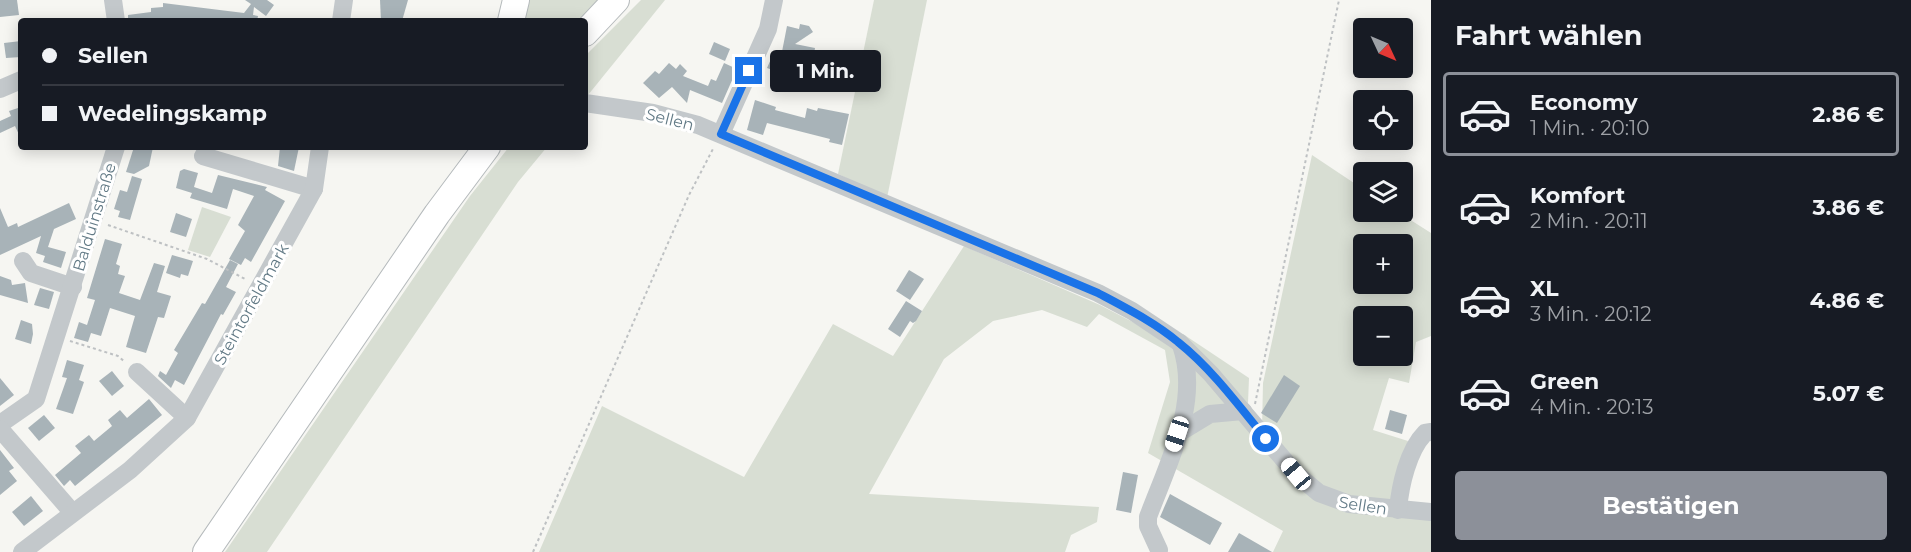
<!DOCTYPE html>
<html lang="de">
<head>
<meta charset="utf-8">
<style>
	:root { --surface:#171b24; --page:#20242c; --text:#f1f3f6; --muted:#9ea1a6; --line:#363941; --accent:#8c9099 }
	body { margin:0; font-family:Montserrat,sans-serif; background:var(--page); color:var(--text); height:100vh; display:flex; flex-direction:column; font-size:22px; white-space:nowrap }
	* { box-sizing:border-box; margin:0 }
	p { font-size:20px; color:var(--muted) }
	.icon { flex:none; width:33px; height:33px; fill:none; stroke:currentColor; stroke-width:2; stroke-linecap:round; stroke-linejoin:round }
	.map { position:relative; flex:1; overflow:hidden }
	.side { display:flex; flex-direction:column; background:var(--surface); width:480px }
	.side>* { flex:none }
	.guide { position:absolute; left:18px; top:18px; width:570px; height:132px; border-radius:6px; box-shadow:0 3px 15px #0003; display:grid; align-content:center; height:132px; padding:0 24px; background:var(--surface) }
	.needle { width:39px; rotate:134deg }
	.fabs { position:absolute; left:1353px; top:18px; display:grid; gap:12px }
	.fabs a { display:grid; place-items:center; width:60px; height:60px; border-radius:6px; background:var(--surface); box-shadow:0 3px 15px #0003; font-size:30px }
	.end { position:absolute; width:27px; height:27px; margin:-14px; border:8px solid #1a73e8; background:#fff; box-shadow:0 0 0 3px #fff }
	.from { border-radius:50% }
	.bubble { position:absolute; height:42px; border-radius:6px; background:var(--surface); box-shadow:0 3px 15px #0003; font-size:20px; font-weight:700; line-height:42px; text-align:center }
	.car { position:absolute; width:18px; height:36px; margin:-18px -9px; border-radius:8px; box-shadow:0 0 4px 2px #0007; background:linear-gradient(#fff 24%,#345 0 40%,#fff 0 76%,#345 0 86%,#fff 0) }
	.guide b { display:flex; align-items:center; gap:21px; height:57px; font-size:22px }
	.guide b+b { border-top:2px solid var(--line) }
	.guide i { width:15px; height:15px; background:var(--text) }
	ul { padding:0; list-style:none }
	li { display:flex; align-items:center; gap:18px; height:84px; margin:0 12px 9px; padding:0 12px; border:3px solid transparent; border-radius:6px }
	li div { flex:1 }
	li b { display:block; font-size:22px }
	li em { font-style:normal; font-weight:700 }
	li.on { border-color:var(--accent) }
	li>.icon { width:54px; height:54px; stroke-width:1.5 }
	h2 { padding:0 24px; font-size:27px; line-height:72px }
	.cta { display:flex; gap:12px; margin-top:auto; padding:12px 24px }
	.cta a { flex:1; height:69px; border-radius:6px; background:var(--accent); color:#fff; font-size:24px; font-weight:700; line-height:69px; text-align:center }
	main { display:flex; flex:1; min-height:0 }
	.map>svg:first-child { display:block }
	.green { fill:#d8ded3; fill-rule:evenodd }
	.building { fill:#a8b3b8 }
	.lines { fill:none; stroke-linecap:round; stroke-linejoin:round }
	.highway-casing { stroke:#b5babc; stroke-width:28 }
	.path { stroke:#bec1c3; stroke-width:2; stroke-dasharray:3 3; stroke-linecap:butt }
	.minor { stroke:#c3c8cb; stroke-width:18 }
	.highway { stroke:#fff; stroke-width:26 }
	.route { stroke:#1a73e8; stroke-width:8 }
	.labels { text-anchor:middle; stroke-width:6; stroke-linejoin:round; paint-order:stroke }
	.street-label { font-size:16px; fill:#627a86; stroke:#fff }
</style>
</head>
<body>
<main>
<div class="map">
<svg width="1431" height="552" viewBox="0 0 1431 552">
	<rect width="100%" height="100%" fill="#f6f6f2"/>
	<g class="green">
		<polygon points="522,0 603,0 584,21 517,21"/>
		<polygon points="641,0 665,0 588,95 585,95 585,56"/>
		<polygon points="874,0 927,0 887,198 838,174"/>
		<polygon points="509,147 547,147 518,182 267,552 225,552 470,196"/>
		<path d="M1312 155 1363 189 1364 212H1398L1431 233V336L1416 342 1409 383 1389 378 1373 430 1408 441 1390 503 1350 498 1323 489 1262 429 1263 383ZM1364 244H1402V284H1364ZM1364 316H1402V356H1364Z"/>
		<polygon points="202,207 231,217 210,257 188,250"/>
		<polygon points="964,246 1100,305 1173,343 1183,334 1249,378 1247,428 1292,481 1431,519 1431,552 1273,552 1283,531 1148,453 1170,382 1165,350 1099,314 1087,327 1042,310 993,321 944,359 869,494 1099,507 1097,522 1071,535 1065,552 539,552 602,406 744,477 833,324 893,356"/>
	</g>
	<g class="building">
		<polygon points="0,0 17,0 19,15 0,17"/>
		<polygon points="245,0 267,0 274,5 266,16 254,7 253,15 258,16 257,21 199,18 198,21 128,21 128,15 151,12 151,8 163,7 163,3 244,13 251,4"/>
		<polygon points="380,0 408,0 402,21 381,21"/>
		<polygon points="800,24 809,26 813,32 795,44 815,48 813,60 807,59 802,74 780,67 778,72 767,68 771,59 780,62 787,26 799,29"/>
		<polygon points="21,41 21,57 6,58 4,43"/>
		<polygon points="714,42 730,49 725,61 709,54"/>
		<polygon points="669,63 676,69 680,64 687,71 683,76 708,86 711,79 716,81 724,63 737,69 722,103 690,90 687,103 672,87 659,98 643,83 655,71 659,74"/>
		<polygon points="755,100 776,107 775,110 805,118 807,108 817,111 818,108 849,114 842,145 829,142 830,139 767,123 763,135 747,130"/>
		<polygon points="21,107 21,139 15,126 0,133 0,121 11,116 9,111"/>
		<polygon points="134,147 153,147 149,166 134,174 126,172"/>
		<polygon points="280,147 299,147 294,171 278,166"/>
		<polygon points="184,169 198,173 194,187 212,193 218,175 267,187 265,190 285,201 251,262 245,258 241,265 229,259 245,231 238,225 254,196 233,189 227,209 190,198 192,193 176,188 180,171"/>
		<polygon points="132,176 142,179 130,220 118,217 120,211 114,209 120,190 127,192"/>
		<polygon points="69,203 76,219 54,229 48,247 66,252 61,268 43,262 45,256 36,253 41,236 0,255 0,208 8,227 17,223 18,227"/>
		<polygon points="176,213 192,219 186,237 170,232"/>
		<polygon points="105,239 122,244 116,264 120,266 118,274 125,276 119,293 140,300 154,263 165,266 157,292 171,296 164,318 158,317 146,353 126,347 135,316 110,308 101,336 91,333 88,342 74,338 79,322 87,325 95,300 87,298"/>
		<polygon points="172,255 193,261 188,276 181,274 180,278 166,273"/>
		<polygon points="230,260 238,264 226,287 236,292 223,315 221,314 184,385 175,380 171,388 158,376 160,371 166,375 178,353 174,350 202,303 205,304"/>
		<polygon points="909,270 924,279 910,300 896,291"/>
		<polygon points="0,276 11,280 12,285 25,283 28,303 0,295"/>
		<polygon points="40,288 54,292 49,309 34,305"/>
		<polygon points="906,301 922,311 916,321 913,323 910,321 900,337 888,329"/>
		<polygon points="21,320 32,324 33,334 31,344 15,339"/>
		<polygon points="67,360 84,365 79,380 84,382 73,414 56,409 67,378 62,377"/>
		<polygon points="112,371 124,386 112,396 99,381"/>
		<polygon points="1284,375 1300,386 1277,423 1261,413"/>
		<polygon points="0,378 14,395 0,406"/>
		<polygon points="149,399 162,415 75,486 70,480 64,486 55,475 81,453 75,446 89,435 94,441 112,426 108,420 120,410 127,418"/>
		<polygon points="1390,410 1407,415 1402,434 1385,429"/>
		<polygon points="44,415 55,428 39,441 28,428"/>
		<polygon points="0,450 14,468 9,471 17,481 0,495"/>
		<polygon points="1123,472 1138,475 1131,513 1116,510"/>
		<polygon points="1170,494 1222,523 1210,545 1160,517"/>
		<polygon points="31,496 43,511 24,526 12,512"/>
		<polygon points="1239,533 1272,552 1228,552"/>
	</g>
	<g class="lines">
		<g class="highway-casing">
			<g id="highway">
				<polyline points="511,21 516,0"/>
				<polyline points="585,33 616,0"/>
				<polyline points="206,552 437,214 487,147"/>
			</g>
		</g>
		<g class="path">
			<polyline points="108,225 207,259 247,280"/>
			<polyline points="70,341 118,356 125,362"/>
			<polyline points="1255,404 1339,0"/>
			<polyline points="533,552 689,195 714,147"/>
		</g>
		<g class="minor">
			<polyline points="113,0 116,21"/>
			<polyline points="341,21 344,0"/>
			<polyline points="0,89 21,80"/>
			<polyline points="585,103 653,113 698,125 1098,293 1132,311 1180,343 1211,374 1296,474 1319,493 1349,504 1431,512"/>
			<polyline points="721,134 768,29 774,0"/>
			<polyline points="203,156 314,189"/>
			<polyline points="23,261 31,273 73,287"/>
			<polyline points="137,372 187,418"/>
			<polyline points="0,424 36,399 116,147"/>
			<polyline points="0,429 72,512"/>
			<polyline points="1177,434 1210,414 1243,411"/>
			<path d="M1398 510C1400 486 1408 450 1425 433L1431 432"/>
			<path d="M1159 550 1148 526V517C1168 463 1201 402 1181 345"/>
			<polyline points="22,552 130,470 187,418 314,189 320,147"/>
		</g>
		<use href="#highway" class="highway"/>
	</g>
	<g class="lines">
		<path class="route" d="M749 71 721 134 1098 293C1126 308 1154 322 1178 342 1212 369 1239 406 1266 439"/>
	</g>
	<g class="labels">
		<g class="street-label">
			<text transform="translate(670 119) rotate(14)" y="6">Sellen</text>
			<text transform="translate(94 217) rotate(-73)" y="6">Balduinstraße</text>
			<text transform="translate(251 304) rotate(-61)" y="6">Steintorfeldmark</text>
			<text transform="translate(1363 505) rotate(9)" y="6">Sellen</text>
		</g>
	</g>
</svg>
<div class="fabs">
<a><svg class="needle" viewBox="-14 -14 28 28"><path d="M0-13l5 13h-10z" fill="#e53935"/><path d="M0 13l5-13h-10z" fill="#9ea1a6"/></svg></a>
<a><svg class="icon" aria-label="locate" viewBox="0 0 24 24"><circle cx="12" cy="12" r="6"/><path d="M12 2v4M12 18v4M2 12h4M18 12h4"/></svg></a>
<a><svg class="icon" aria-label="layers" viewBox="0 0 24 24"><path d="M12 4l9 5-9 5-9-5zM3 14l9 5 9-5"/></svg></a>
<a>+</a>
<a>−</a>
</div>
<i class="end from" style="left:1266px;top:439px"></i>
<i class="end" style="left:749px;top:71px"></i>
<div class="bubble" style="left:770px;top:50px;width:111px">1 Min.</div>
<i class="car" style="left:1177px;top:434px;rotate:198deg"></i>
<i class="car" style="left:1296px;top:474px;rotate:320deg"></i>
<div class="guide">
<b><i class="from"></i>Sellen</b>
<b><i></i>Wedelingskamp</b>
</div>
</div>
<section class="side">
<h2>Fahrt wählen</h2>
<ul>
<li class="on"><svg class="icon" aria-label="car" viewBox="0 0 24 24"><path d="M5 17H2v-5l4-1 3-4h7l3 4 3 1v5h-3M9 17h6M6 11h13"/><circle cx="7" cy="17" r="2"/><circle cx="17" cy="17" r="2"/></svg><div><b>Economy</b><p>1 Min. · 20:10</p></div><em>2.86 €</em></li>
<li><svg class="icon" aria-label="car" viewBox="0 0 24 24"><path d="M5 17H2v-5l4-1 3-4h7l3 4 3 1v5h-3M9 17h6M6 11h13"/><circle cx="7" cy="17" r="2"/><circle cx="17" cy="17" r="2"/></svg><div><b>Komfort</b><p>2 Min. · 20:11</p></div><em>3.86 €</em></li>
<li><svg class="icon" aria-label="car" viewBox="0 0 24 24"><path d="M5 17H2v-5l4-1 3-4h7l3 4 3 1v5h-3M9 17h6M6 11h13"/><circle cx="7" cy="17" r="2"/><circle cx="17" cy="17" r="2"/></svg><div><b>XL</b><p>3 Min. · 20:12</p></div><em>4.86 €</em></li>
<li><svg class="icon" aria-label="car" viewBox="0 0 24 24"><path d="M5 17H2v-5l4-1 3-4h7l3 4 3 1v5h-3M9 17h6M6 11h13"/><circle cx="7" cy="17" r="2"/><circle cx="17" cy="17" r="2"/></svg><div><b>Green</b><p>4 Min. · 20:13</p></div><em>5.07 €</em></li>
</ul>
<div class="cta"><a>Bestätigen</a></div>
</section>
</main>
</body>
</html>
